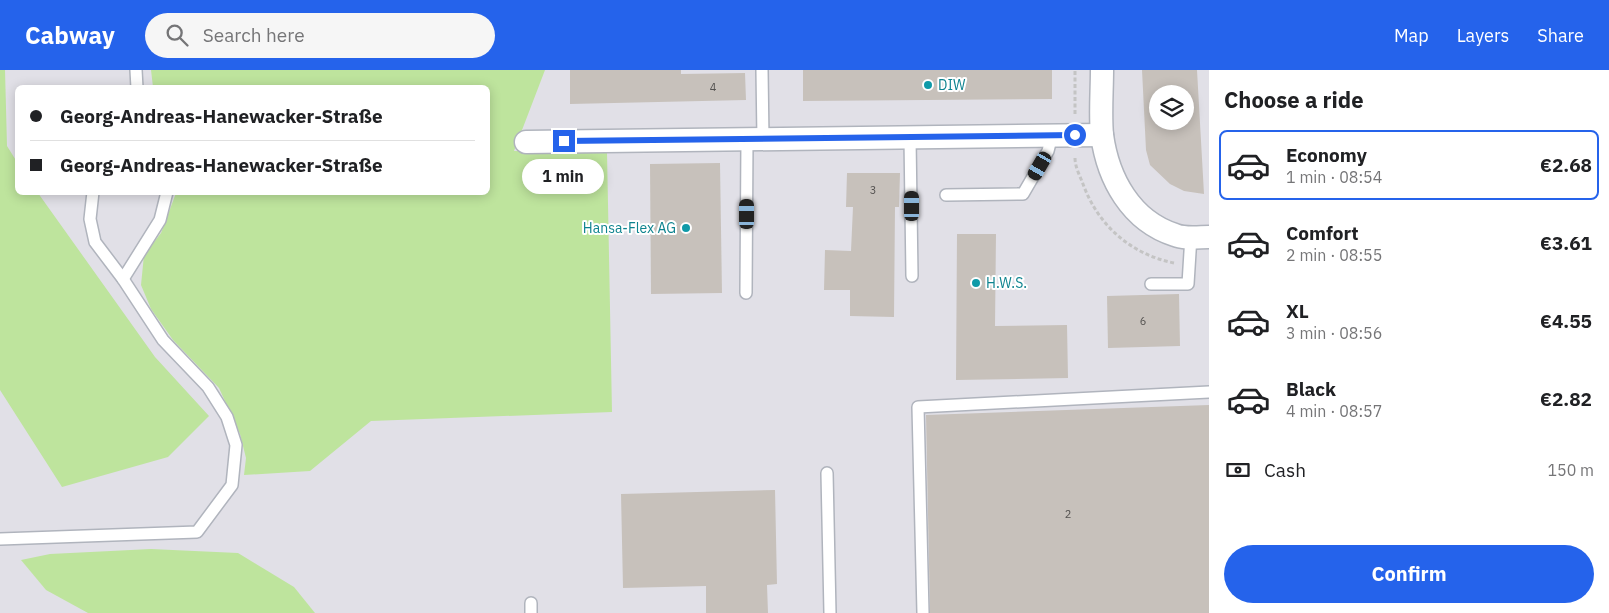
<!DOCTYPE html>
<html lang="en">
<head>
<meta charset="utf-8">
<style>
	:root { --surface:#fff; --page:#f6f6f6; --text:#202124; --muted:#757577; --line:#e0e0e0; --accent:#2563eb }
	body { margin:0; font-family:"IBM Plex Sans",sans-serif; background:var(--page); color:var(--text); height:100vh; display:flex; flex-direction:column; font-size:19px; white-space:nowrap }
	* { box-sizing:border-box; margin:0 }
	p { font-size:16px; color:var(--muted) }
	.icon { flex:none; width:28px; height:28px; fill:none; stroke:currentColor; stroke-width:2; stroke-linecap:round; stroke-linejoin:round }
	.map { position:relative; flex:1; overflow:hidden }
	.panel { display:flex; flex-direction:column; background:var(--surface); width:400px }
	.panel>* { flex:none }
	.top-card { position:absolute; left:15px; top:15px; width:475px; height:110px; border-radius:8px; box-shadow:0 2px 12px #0003; display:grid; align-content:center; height:110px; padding:0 15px; background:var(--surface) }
	.buttons { position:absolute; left:1149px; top:15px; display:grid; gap:10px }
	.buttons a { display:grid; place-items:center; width:45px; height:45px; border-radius:50%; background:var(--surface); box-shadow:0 2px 12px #0003; font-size:25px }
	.end { position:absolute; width:22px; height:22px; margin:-11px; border:6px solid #2563eb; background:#fff; box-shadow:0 0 0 2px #fff }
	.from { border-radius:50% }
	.bubble { position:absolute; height:35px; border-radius:18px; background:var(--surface); box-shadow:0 2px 12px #0003; font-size:16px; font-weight:700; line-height:35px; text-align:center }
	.car { position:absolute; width:15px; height:30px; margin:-15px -8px; border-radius:6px; box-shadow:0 0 4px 1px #0007; background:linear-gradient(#222 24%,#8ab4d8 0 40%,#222 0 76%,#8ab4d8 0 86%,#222 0) }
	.top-card b { display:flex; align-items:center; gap:18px; height:48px; font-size:19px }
	.top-card b+b { border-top:1px solid var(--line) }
	.top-card i { width:12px; height:12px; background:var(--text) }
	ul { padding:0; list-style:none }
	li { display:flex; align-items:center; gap:15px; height:70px; margin:0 10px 8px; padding:0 5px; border:2px solid transparent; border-radius:8px }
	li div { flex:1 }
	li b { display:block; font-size:19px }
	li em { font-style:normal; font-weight:700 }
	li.on { border-color:var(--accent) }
	li>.icon { width:45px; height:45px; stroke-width:1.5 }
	h2 { padding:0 15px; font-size:22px; line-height:60px }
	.pay { display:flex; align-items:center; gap:12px; height:55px; padding:0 15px; font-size:19px }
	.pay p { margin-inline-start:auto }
	.button { display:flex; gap:10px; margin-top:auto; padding:10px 15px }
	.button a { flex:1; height:58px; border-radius:30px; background:var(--accent); color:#fff; font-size:20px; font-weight:700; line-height:58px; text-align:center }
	header { display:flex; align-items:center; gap:30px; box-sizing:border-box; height:70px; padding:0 25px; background:var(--accent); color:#fff }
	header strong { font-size:24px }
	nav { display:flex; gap:28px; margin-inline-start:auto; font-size:18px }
	.search { width:350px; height:45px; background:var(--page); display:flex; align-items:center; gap:12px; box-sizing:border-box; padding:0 18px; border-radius:28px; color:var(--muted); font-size:19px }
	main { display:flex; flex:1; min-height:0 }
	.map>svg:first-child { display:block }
	.industrial { fill:#e1e0e7; fill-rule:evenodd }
	.green { fill:#bee49d }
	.building { fill:#c7c1bb; fill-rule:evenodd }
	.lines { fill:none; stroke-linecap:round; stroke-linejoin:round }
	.lane-casing { stroke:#b0b4bd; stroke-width:14 }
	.street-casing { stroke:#b0b4bd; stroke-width:25 }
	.path { stroke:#c4c4c4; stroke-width:3; stroke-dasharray:4 2.5; stroke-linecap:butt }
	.lane { stroke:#fff; stroke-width:11 }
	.street { stroke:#fff; stroke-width:22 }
	.route { stroke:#2563eb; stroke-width:6 }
	.culture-dot { fill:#0f9aa8; stroke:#fff; stroke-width:2 }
	.labels { text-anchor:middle; stroke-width:4; stroke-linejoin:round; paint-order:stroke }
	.number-label { font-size:11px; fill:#545250 }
	.culture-label { font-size:14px; fill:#0d838f; stroke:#fff; text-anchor:start }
</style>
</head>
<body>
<header>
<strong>Cabway</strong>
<div class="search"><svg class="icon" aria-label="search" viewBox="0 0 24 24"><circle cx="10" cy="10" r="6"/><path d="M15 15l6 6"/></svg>Search here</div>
<nav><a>Map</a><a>Layers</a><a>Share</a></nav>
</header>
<main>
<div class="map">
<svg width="1209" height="543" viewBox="0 0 1209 543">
	<rect width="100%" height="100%" fill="#eee6e0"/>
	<path class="industrial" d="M0 0H1209V543H0ZM18 18H488V122H18ZM1158 24H1185V51H1158Z"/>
	<g class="green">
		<polygon points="0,0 5,0 7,76 17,92 18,122 38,123 155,287 209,346 168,387 62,417 0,320"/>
		<polygon points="151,0 545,0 514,81 607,82 612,342 371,351 310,401 244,405 246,388 240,364 219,318 173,270 151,239 141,215 144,185 161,163 176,123 488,122 488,18 153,17"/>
		<polygon points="151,479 238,483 294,517 315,543 88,543 46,520 21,490 50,484"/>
	</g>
	<g class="building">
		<polygon points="570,0 681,0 681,4 745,3 746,30 570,34"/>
		<polygon points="803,0 1052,0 1052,29 803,31"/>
		<path d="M1142 0H1197L1204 124 1184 121 1170 114 1150 95 1146 80ZM1158 24H1185V51H1158Z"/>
		<polygon points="720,93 722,223 651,224 650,94"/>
		<polygon points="847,103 900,103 899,137 895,137 894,247 850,246 850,220 824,220 825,180 851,181 853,137 846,137"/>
		<polygon points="957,164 996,164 995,256 1067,255 1068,308 956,310"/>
		<polygon points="1179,224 1180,276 1108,278 1107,226"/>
		<polygon points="1209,335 1209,543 930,543 926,345"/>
		<polygon points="775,420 777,514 767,515 768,543 706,543 706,516 623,518 621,424"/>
	</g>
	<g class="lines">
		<g class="lane-casing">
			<g id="lane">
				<polyline points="136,0 137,18"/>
				<polyline points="762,0 763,69"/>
				<polyline points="910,68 912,206"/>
				<polyline points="946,125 1023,124 1048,81 1052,65"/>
				<polyline points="123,209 160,150 167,122"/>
				<polyline points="1151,214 1188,214 1191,166"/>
				<polyline points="746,223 747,70"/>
				<polyline points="827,403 830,543"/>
				<polyline points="0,469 197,462 232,415 236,375 227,347 208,317 163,270 123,209 95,172 90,149 93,122"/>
				<polyline points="531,533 531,543"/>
				<polyline points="923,543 918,337 1209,322"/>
			</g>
		</g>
		<g class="street-casing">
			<g id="street">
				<path d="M1102 0C1102 21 1100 44 1102 65 1108 109 1131 151 1175 165 1184 169 1199 167 1209 167"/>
				<polyline points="526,72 1102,65"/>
			</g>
		</g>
		<g class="path">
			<polyline points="1075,44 1075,0"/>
			<path d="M1075 88C1075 97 1080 106 1083 114 1098 155 1130 184 1174 193"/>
		</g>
		<use href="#lane" class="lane"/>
		<use href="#street" class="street"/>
	</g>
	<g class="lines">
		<polyline class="route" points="564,71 1075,65"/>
	</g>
	<g class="culture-dot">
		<circle cx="928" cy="15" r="5"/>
		<circle cx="686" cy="158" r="5"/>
		<circle cx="976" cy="213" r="5"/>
	</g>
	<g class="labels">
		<g class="number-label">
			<text x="713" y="21">4</text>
			<text x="873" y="124">3</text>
			<text x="1143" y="255">6</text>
			<text x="1068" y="448">2</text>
		</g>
		<g class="culture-label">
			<text x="938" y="20">DIW</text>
			<text x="676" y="163" text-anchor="end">Hansa-Flex AG</text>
			<text x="986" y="218">H.W.S.</text>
		</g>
	</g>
</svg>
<div class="buttons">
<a><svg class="icon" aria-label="layers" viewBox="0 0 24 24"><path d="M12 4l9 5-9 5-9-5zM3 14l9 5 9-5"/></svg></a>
</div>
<i class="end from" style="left:1075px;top:65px"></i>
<i class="end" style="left:564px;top:71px"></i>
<div class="bubble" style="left:522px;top:89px;width:82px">1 min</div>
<i class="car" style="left:1040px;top:96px;rotate:210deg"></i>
<i class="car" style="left:912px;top:136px;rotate:0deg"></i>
<i class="car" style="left:747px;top:144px;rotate:0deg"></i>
<div class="top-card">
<b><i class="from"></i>Georg-Andreas-Hanewacker-Straße</b>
<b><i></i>Georg-Andreas-Hanewacker-Straße</b>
</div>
</div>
<section class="panel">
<h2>Choose a ride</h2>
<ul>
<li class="on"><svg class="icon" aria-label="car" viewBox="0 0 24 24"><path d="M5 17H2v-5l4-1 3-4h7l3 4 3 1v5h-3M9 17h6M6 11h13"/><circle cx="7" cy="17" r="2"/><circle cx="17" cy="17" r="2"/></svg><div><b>Economy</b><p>1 min · 08:54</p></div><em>€2.68</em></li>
<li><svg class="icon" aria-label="car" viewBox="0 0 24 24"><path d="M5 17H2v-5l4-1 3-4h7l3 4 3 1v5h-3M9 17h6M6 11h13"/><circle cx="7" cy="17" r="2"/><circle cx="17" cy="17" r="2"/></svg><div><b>Comfort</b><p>2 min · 08:55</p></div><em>€3.61</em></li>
<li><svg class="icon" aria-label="car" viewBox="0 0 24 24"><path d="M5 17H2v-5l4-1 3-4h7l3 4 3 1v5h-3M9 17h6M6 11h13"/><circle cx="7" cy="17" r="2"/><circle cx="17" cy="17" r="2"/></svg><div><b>XL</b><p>3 min · 08:56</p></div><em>€4.55</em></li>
<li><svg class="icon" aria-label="car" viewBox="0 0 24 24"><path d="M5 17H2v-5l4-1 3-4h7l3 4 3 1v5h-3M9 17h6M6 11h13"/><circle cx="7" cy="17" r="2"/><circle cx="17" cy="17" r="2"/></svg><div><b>Black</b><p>4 min · 08:57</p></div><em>€2.82</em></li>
</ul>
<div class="pay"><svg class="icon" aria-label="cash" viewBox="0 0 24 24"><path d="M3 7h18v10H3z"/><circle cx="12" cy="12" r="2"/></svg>Cash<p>150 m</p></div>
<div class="button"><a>Confirm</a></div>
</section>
</main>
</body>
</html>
